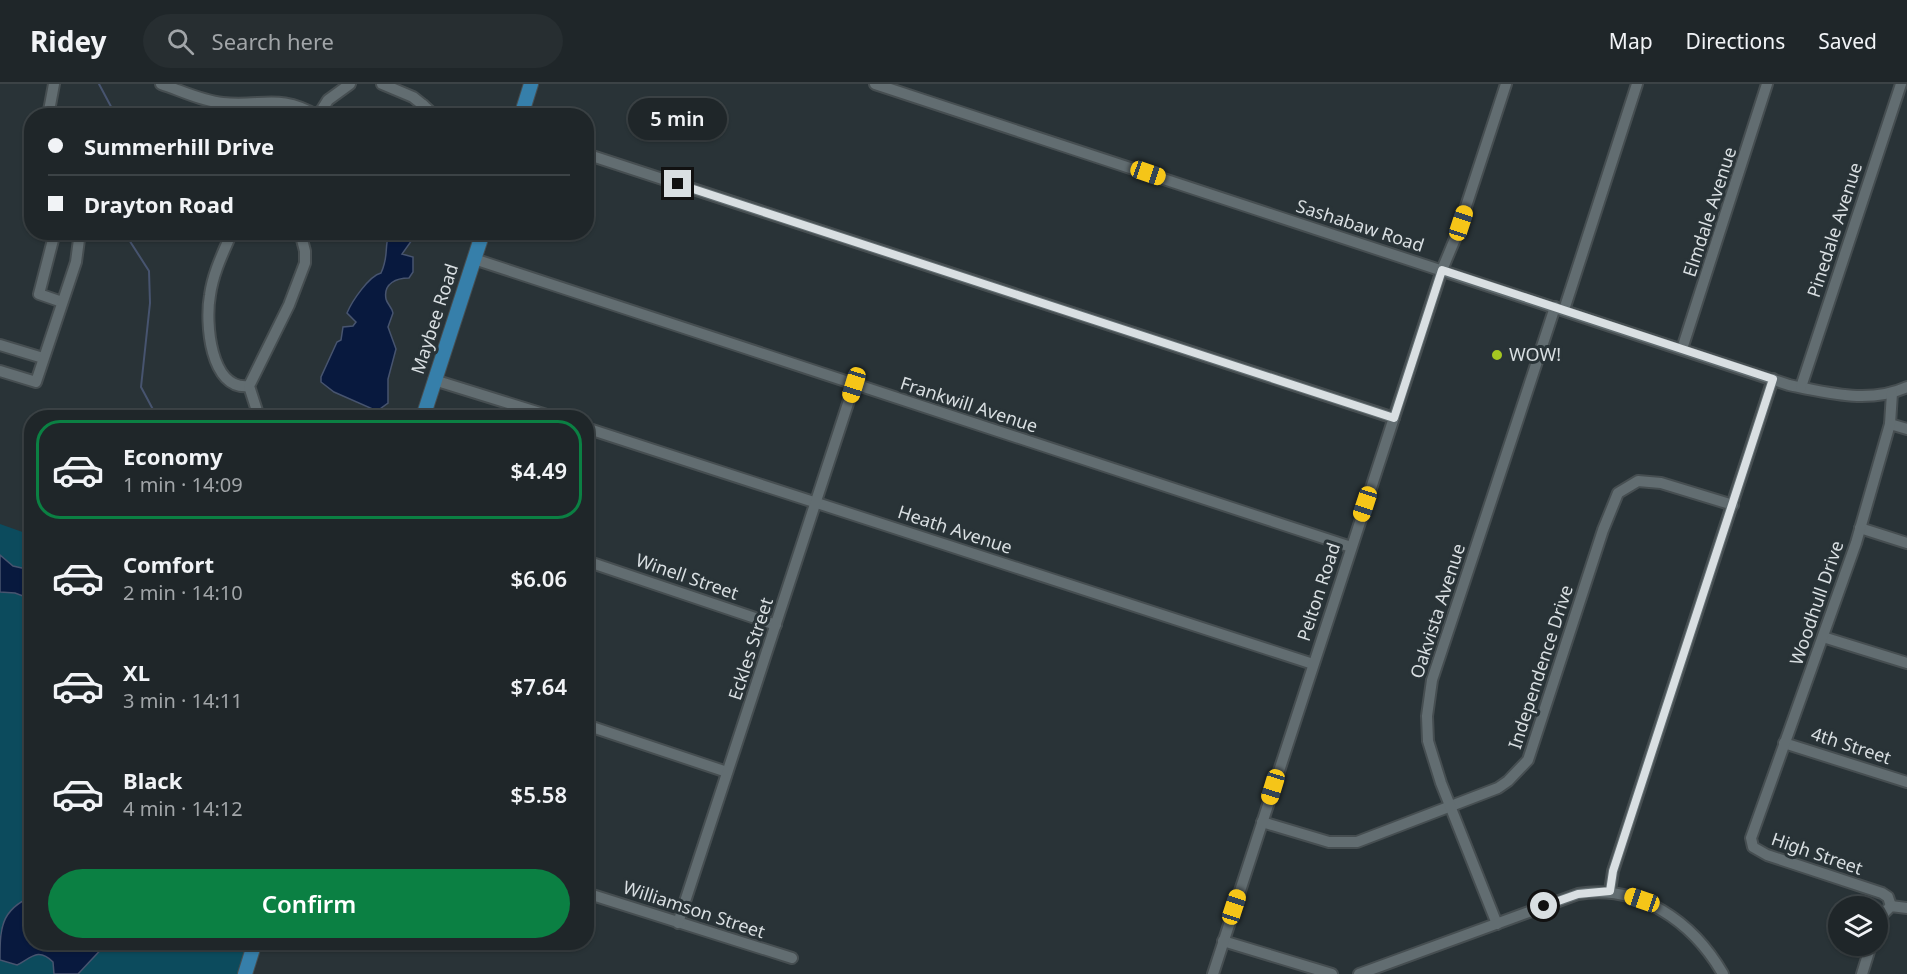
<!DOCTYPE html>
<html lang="en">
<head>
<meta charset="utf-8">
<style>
	:root { --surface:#1f2629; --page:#272e31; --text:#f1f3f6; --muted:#a1a5a8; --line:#3c4346; --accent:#0b8043 }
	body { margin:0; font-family:"Noto Sans",sans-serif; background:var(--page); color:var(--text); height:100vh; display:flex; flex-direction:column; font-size:22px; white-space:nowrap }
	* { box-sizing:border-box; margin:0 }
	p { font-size:20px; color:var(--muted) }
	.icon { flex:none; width:33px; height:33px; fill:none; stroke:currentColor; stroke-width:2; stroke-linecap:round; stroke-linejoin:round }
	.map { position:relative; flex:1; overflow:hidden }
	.panel { position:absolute; left:24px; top:326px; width:570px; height:540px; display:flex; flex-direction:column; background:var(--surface); border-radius:24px; box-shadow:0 2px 4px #0004,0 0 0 2px var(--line) }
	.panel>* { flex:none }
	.banner { position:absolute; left:24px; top:24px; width:570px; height:132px; border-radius:24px; box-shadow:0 2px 4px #0004,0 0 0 2px var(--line); display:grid; align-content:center; height:132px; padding:0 24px; background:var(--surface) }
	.fabs { position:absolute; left:1828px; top:812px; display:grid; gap:12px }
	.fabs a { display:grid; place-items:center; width:60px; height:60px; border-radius:50%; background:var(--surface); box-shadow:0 2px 4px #0004,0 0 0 2px var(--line); font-size:30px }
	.end { position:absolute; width:27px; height:27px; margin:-14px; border:8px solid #d9dfe2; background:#111; box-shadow:0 0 0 3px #111 }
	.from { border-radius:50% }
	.bubble { position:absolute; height:42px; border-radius:21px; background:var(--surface); box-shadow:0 2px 4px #0004,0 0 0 2px var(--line); font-size:20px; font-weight:600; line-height:42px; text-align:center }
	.car { position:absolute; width:18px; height:36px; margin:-18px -9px; border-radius:8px; box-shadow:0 0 4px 2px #0007; background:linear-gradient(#f5c518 24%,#345 0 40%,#f5c518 0 76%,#345 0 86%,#f5c518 0) }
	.banner b { display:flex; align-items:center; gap:21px; height:57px; font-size:22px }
	.banner b+b { border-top:2px solid var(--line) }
	.banner i { width:15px; height:15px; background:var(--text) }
	ul { padding:10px 0 0; list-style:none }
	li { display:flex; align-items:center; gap:18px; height:99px; margin:0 12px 9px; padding:0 12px; border:3px solid transparent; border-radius:24px }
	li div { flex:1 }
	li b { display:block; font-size:22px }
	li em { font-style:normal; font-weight:600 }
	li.selected { border-color:var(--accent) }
	li>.icon { width:54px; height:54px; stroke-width:1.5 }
	.button { display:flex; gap:12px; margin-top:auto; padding:12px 24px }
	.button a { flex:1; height:69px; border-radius:36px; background:var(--accent); color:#fff; font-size:24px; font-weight:600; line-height:69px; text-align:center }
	header { display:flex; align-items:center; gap:36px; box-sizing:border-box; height:84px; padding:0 30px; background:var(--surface); border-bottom:2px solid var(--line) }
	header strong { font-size:28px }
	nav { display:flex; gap:33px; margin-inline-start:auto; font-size:21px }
	.search { width:420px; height:54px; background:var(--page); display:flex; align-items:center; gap:15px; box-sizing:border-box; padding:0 21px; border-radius:33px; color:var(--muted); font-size:22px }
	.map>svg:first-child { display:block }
	.green { fill:#0c4b5d }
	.water { fill:#08193e; stroke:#47546f; stroke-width:1.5 }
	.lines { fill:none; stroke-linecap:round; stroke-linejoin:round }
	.stream { stroke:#47546f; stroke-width:2 }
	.minor-casing { stroke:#464e51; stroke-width:14 }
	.major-casing { stroke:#464e51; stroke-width:16 }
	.minor { stroke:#626d71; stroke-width:10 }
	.major { stroke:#367faa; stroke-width:14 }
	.route { stroke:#d9dfe2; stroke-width:8 }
	.poi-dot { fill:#a6c821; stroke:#293337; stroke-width:2 }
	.labels { text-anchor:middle; stroke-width:6; stroke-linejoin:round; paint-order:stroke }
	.street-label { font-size:18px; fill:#d9dfe2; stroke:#293337 }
	.poi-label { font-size:18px; fill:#d9dfe2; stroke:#293337; text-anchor:start }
</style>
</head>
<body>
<header>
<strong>Ridey</strong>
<div class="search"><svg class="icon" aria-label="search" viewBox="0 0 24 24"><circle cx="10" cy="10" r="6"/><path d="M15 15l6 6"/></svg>Search here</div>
<nav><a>Map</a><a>Directions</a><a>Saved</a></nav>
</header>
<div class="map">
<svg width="1907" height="890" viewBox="0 0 1907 890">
	<rect width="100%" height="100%" fill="#293337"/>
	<polygon class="green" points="0,440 31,451 32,858 253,858 243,890 0,890"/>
	<g class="water">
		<path d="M389 149H409L412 156 402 170 413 173V188L409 194C397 194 383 199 386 215 387 220 392 223 393 229L388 243 396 265 388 295V319L377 327 334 308 321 298V293L337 258 341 256 343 243 353 242 356 238 347 229C352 217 369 192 381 189 389 172 384 165 389 149Z"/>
		<polygon points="0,471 13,482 31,486 31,515 15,509 0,508"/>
		<path d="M31 813 32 858H108L78 890H54L53 878C38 863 31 874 17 881L0 876C0 846 0 826 31 813Z"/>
	</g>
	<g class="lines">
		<g class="stream">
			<polyline points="99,0 116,32"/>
			<polyline points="124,148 149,187 150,219 141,303 157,333"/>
		</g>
		<g class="minor-casing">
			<g id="minor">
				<path d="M161 0C182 7 202 17 223 19 263 23 279 9 318 32"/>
				<polyline points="382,0 413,13 423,21"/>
				<path d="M875 0 1789 301C1827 309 1870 320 1907 303"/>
				<polyline points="48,32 54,0"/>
				<polyline points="318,32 328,16 350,0"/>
				<polyline points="427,32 423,21 435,32"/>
				<polyline points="586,70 1394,334"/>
				<polyline points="55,148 39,210 62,218"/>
				<path d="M232 148C223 169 213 189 210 211 205 238 210 307 249 302"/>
				<polyline points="474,175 1351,463"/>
				<polyline points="1564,226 1637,0"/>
				<polyline points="0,261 43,274"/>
				<polyline points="1682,265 1767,0"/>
				<polyline points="0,287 36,298 76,178 80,148"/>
				<polyline points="434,296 553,333"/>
				<polyline points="1801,303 1901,0"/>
				<polyline points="259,333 249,302 289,221 305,179 305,167 300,148"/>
				<polyline points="1890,340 1907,345"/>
				<polyline points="586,344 1313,580"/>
				<polyline points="1860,444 1907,459"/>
				<polyline points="586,477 776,541"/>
				<polyline points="1823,553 1907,579"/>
				<polyline points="586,641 727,688"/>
				<polyline points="1784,659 1907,698"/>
				<polyline points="1262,738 1329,758 1357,758 1498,704 1508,697 1528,676 1603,446 1618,409 1638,397 1661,399 1733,421"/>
				<polyline points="1610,807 1613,787 1773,295"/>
				<polyline points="586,809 792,874"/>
				<polyline points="1891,822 1888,813 1882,809 1767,771 1753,763 1751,754 1856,459 1890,340 1892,309"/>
				<polyline points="678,839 854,301"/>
				<polyline points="1878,839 1880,833 1891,822 1907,824"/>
				<polyline points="1497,840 1441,699 1428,657 1427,632 1432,596 1555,223"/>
				<polyline points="1223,857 1332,890"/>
				<polyline points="1213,890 1442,186 1457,150 1506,0"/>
				<path d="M1359 890 1578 810C1640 800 1693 838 1723 890"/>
				<polyline points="1862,890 1871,861"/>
			</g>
		</g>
		<g class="major-casing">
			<g id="major">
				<polyline points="521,32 531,0"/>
				<polyline points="423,333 483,148"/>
				<polyline points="245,890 255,858"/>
			</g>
		</g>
		<use href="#minor" class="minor"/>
		<use href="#major" class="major"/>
	</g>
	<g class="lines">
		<polyline class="route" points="678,100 1394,334 1442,186 1773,295 1613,787 1610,807 1578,810 1544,822"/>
	</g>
	<circle class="poi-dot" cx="1497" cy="271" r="6"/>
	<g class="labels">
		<g class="street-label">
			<text transform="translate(1710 128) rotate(-72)" y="6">Elmdale Avenue</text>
			<text transform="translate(1360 142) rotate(18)" y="6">Sashabaw Road</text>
			<text transform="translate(1835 146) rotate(-72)" y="6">Pinedale Avenue</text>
			<text transform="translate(435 235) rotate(-72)" y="6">Maybee Road</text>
			<text transform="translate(969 321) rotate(18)" y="6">Frankwill Avenue</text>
			<text transform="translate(955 446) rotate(18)" y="6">Heath Avenue</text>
			<text transform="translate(687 493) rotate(19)" y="6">Winell Street</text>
			<text transform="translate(1319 508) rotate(-72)" y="6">Pelton Road</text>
			<text transform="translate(1817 519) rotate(-71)" y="6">Woodhull Drive</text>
			<text transform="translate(1438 527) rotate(-72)" y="6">Oakvista Avenue</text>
			<text transform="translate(751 565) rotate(-72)" y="6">Eckles Street</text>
			<text transform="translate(1541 583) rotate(-72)" y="6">Independence Drive</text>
			<text transform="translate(1851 662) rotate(18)" y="6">4th Street</text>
			<text transform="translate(1817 770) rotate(19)" y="6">High Street</text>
			<text transform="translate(694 826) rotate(18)" y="6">Williamson Street</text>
		</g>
		<g class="poi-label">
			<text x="1509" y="277">WOW!</text>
		</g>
	</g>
</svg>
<div class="fabs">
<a><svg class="icon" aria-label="layers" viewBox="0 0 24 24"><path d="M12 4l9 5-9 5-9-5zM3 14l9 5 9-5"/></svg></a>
</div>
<i class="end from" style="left:1544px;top:822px"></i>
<i class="end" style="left:678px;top:100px"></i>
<div class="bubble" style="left:628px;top:14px;width:99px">5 min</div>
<i class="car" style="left:1148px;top:89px;rotate:109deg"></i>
<i class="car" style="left:1461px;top:139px;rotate:18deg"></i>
<i class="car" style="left:854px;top:301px;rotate:197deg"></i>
<i class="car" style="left:1365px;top:420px;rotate:198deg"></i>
<i class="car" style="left:1273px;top:703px;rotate:197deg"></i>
<i class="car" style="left:1642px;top:816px;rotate:289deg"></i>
<i class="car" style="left:1234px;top:823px;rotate:18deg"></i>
<div class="banner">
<b><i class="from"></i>Summerhill Drive</b>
<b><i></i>Drayton Road</b>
</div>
<section class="panel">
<ul>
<li class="selected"><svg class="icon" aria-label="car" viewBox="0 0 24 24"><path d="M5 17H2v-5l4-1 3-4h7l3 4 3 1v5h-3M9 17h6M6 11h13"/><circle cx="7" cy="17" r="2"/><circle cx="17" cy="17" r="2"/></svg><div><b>Economy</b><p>1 min · 14:09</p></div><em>$4.49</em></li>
<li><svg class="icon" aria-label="car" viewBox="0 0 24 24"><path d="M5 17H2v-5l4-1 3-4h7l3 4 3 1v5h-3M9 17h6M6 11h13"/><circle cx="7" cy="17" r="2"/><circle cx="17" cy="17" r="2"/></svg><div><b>Comfort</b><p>2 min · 14:10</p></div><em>$6.06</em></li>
<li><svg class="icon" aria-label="car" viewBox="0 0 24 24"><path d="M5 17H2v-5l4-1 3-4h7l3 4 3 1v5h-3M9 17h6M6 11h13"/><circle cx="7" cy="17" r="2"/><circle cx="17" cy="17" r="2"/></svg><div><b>XL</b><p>3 min · 14:11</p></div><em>$7.64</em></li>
<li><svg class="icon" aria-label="car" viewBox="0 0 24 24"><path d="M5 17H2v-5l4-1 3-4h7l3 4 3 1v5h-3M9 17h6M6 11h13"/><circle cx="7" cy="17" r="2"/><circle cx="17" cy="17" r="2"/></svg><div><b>Black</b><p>4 min · 14:12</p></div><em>$5.58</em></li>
</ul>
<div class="button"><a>Confirm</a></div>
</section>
</div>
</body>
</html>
